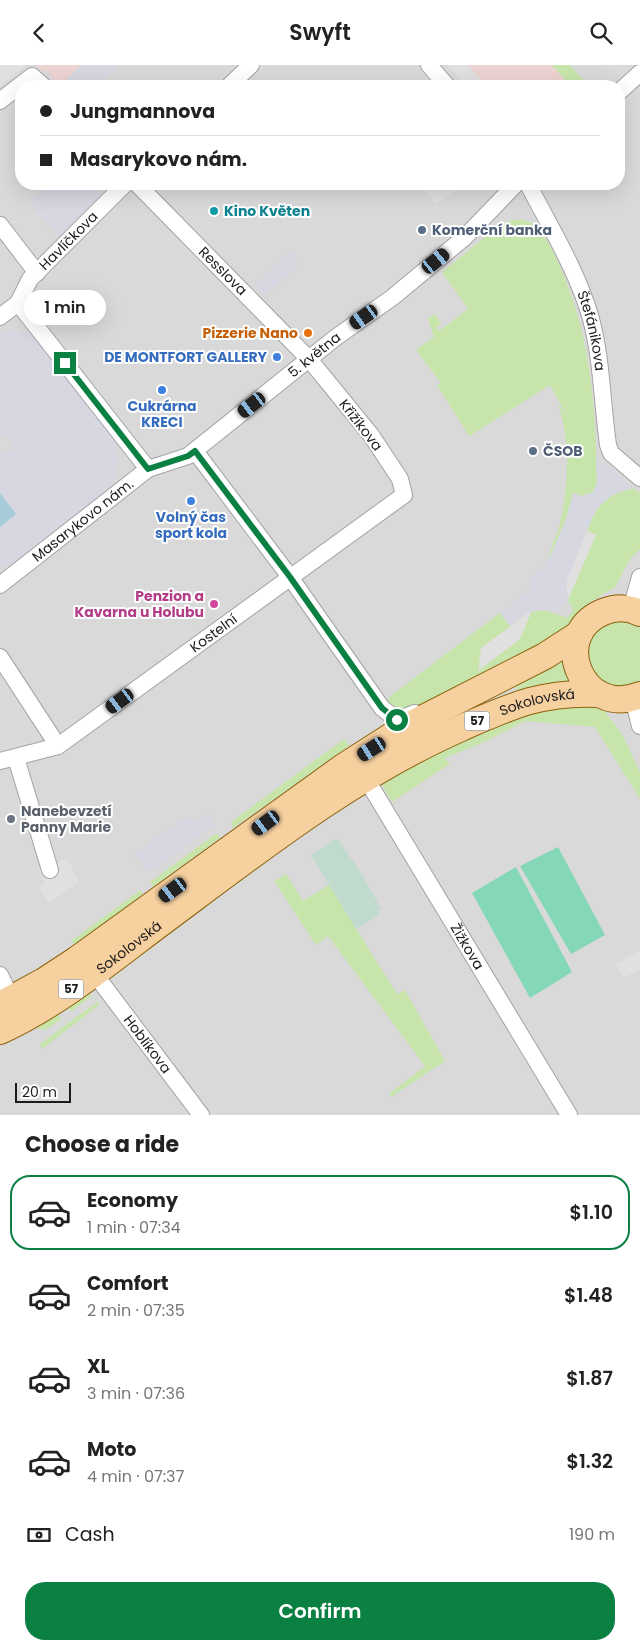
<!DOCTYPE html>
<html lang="en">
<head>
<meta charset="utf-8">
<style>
	:root { --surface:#fff; --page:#f6f6f6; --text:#222; --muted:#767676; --line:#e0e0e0; --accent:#0b8043 }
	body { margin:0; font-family:Poppins,sans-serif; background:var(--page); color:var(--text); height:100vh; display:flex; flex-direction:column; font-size:19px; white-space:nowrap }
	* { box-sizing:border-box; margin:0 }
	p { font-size:16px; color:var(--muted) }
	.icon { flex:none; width:28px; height:28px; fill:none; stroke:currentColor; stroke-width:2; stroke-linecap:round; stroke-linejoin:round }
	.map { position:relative; height:1050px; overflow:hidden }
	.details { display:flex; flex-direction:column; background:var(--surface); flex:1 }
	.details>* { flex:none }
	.guide { position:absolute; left:15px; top:15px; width:610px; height:110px; border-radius:20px; box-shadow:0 5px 20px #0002; display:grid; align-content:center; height:110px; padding:0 25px; background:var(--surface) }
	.scale { position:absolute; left:15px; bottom:12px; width:56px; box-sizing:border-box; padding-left:5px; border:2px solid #1c1c1c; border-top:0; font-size:14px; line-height:18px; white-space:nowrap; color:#1c1c1c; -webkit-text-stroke:4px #fff; paint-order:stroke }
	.end { position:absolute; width:22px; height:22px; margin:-11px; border:6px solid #0b8043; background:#fff; box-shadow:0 0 0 2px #fff }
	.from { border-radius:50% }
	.bubble { position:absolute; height:35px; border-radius:18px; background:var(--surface); box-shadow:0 5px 20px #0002; font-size:16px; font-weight:600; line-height:35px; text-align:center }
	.car { position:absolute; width:15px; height:30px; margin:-15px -8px; border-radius:6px; box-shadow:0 0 4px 1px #0007; background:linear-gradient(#222 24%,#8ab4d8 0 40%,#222 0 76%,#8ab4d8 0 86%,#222 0) }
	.guide b { display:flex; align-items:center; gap:18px; height:48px; font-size:19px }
	.guide b+b { border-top:1px solid var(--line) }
	.guide i { width:12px; height:12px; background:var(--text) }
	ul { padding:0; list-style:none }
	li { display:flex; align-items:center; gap:15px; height:75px; margin:0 10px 8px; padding:0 15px; border:2px solid transparent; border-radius:20px }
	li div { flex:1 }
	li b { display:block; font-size:19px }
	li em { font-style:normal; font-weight:600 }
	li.active { border-color:var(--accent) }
	li>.icon { width:45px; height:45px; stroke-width:1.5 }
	h2 { padding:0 25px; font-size:22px; line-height:60px }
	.pay { display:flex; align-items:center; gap:12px; height:55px; padding:0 25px; font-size:19px }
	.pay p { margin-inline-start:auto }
	.cta { display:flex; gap:10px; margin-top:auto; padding:10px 25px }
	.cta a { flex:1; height:58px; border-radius:20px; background:var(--accent); color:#fff; font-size:20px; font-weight:600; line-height:58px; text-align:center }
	header { display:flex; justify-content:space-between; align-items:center; height:65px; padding:0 25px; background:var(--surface); font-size:22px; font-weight:600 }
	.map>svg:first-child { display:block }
	.residential { fill:#dad9d9; fill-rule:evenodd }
	.commercial { fill:#edd3d2 }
	.grass { fill:#c7e5ab }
	.wetland { fill:#c0dace }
	.pitch { fill:#84d8b8 }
	.parking { fill:#e0e0e0 }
	.plaza { fill:#d7d7e2 }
	.water { fill:#a5ccd8 }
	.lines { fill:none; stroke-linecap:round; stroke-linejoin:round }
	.street-casing { stroke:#a3a3a3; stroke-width:18 }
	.primary-casing { stroke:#8b6109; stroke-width:28 }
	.street { stroke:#fff; stroke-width:16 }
	.primary { stroke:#f6d09f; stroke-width:26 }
	.route { stroke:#0b8043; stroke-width:6 }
	.culture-dot { fill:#0f9aa8; stroke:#fff; stroke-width:2 }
	.service-dot { fill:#5c6f8a; stroke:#fff; stroke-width:2 }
	.food-dot { fill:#e8710a; stroke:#fff; stroke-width:2 }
	.shop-dot { fill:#3f7fe0; stroke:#fff; stroke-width:2 }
	.hotel-dot { fill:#d1479c; stroke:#fff; stroke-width:2 }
	.worship-dot { fill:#6b7280; stroke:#fff; stroke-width:2 }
	.labels { text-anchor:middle; stroke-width:4; stroke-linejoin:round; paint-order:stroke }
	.shield { fill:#fff; stroke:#606060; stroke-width:1 }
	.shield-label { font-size:12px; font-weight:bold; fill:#1c1c1c }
	.culture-label { font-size:14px; font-weight:bold; fill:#0d838f; stroke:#fff; text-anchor:start }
	.service-label { font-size:14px; font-weight:bold; fill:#4e5e75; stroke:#fff; text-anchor:start }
	.street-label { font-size:14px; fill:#1c1c1c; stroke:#fff }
	.food-label { font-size:14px; font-weight:bold; fill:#c56008; stroke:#fff; text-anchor:end }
	.shop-label { font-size:14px; font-weight:bold; fill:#366cbe; stroke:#fff }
	.hotel-label { font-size:14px; font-weight:bold; fill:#b23c85; stroke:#fff; text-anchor:end }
	.worship-label { font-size:14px; font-weight:bold; fill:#5b616d; stroke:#fff; text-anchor:start }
</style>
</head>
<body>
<header><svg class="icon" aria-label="back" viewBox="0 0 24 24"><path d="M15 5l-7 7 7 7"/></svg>Swyft<svg class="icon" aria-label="search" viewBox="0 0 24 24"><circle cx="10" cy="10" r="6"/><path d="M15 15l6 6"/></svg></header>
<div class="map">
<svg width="640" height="1050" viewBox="0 0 640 1050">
	<rect width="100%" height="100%" fill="#ede9e2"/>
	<path class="residential" d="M0 0H640V1050H0ZM21 21H619V119H21Z"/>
	<g class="commercial">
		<polygon points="36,0 81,0 60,21 45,4 42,7"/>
		<polygon points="447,0 570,0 589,21 466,21"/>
	</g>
	<g class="grass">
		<polygon points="552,0 570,0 589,21 570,21"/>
		<path d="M512 155C516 155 523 154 527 156 540 160 547 176 553 187 590 259 596 339 597 418L593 427 582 431 573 428 566 454 549 494C550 481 559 467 561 454 569 416 570 375 558 339L567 351 550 320 469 371 437 320 441 318 416 285 434 272 428 254 435 249 441 259 436 262 439 266 468 244 442 207 500 160Z"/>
		<path d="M633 423 640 428V484L630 494 615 522 587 539 573 557 551 576 407 646H395L388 638 389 632 500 548 510 561C535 543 538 541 567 553L573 545 568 535 595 470 587 466C597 439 605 431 633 423Z"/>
		<polygon points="607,555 640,559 640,619 614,624 588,605 588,574"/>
		<polygon points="563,593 570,616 519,626 516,623 517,618"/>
		<polygon points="585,636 604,645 622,669 640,707 640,734 595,662 525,656 484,677 445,693 450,699 448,700 392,737 383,722 382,713 507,651"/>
		<polygon points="344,674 349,681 233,763 231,757"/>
		<polygon points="217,768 220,773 153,822 150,817"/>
		<polygon points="286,809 303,836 329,820 397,929 405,925 445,996 391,1032 389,1029 425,1001 328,871 316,880 274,816"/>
		<polygon points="140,825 144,830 75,880 71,876"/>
		<polygon points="83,928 86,932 90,929 92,931 71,947 64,938"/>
		<polygon points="97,937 99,940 42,984 40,979"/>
		<polygon points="55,945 61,954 46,965 39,964 35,959"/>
	</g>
	<polygon class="wetland" points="337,773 363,811 381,844 377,847 379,850 356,864 311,790"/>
	<g class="pitch">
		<polygon points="558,782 605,870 571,889 520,801"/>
		<polygon points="516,802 572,907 530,933 472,828"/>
	</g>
	<g class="parking">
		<polygon points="0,0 26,0 0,21"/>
		<polygon points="447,0 468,0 487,21 466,21"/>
		<polygon points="419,119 464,119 436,139"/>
		<polygon points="587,466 596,470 568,535 566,522 568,512"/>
		<polygon points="532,545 520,574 478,606 481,583"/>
		<polygon points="67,793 79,817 49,838 39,822 44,819 39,805"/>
		<polygon points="640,885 640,904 624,913 616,899"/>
	</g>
	<g class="plaza">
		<polygon points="81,0 118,0 99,21 60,21"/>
		<polygon points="51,119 105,119 106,121 61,175 29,136"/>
		<polygon points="290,186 300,199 264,231 254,222"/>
		<polygon points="10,265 25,267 36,274 113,372 118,391 115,412 108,424 17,495 0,503 0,462 16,449 0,428 0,386 7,389 13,384 13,379 8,373 0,371 0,267"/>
		<polygon points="596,392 633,423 613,429 595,445 568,512 566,522 568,535 555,548 544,544 532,545 510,561 500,548 528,526 531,520 528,514 543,503 549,494 566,454 573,428 582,431 593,427 597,418"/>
		<polygon points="208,749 215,760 149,807 134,789 141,784 143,786 142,784 152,776 154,778 153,775 164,768 166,769 165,767 176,760 177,761 176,759 187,751 193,759"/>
	</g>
	<polygon class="water" points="0,428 16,449 0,462"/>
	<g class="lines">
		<g class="street-casing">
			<g id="street">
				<polyline points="429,0 447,21"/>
				<polyline points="229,21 251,0"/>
				<polyline points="619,27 640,8"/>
				<polyline points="0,36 32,11 43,21"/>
				<path id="s1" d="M528 119C550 162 578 207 591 254 602 295 602 338 608 380L611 388 640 413"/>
				<polyline points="0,160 37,208"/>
				<polyline points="18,238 148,404"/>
				<path id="s2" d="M0 252 18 238 30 214 125 119"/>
				<polyline points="195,386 290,512 382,643 397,655 415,648"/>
				<path id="s3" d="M0 520 148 404 188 391 335 273 393 232 465 172 516 119"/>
				<polyline points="631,544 640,512"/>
				<polyline points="0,592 58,681"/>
				<polyline points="633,633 640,661"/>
				<polyline points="16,693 50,805"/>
				<path id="s4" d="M0 696 58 681 404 430 400 414 371 370 309 294 137 119"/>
				<path id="s5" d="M365 712 569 1050"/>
				<path id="s6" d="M94 908 201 1050"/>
				<polyline points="0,910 12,935"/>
			</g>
		</g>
		<g class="primary-casing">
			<g id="primary">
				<path d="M640 548C628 542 615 542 603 547 548 570 582 654 640 630"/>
				<polyline points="0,940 44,916 76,895 343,702 404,663 545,591 579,569"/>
				<path id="s7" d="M0 966C57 940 108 898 157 861 254 789 350 712 461 663 511 641 543 626 599 629"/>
			</g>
		</g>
		<use href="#street" class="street"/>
		<use href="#primary" class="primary"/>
	</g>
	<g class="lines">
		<polyline class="route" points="65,298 148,404 188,391 195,386 290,512 382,643 397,655"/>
	</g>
	<circle class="culture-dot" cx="214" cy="146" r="5"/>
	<g class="service-dot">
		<circle cx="422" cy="165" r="5"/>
		<circle cx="533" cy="386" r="5"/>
	</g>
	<circle class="food-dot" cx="308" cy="268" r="5"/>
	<g class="shop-dot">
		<circle cx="277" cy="292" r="5"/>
		<circle cx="162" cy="325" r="5"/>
		<circle cx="191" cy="436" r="5"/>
	</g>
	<circle class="hotel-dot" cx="214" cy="539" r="5"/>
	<circle class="worship-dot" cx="11" cy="754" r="5"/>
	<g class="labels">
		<g class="shield">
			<rect x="464.5" y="646.5" width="25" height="19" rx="4"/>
			<rect x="58.5" y="914.5" width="25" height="19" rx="4"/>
		</g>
		<g class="shield-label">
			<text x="477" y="660">57</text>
			<text x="71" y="928">57</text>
		</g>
		<g class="culture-label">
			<text x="224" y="151">Kino Květen</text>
		</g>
		<g class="service-label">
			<text x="432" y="170">Komerční banka</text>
			<text x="543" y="391">ČSOB</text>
		</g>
		<g class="street-label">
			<text dy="5" stroke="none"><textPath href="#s2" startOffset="104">Havlíčkova</textPath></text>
			<text transform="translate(223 206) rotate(45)" y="5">Resslova</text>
			<text dy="5" stroke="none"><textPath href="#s1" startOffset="161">Štefánikova</textPath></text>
			<text dy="5" stroke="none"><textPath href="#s3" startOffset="392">5. května</textPath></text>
			<text transform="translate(361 360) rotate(52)" y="5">Křižíkova</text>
			<text dy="5" stroke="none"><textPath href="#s3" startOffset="105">Masarykovo nám.</textPath></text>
			<text dy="5" stroke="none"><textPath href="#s4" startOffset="252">Kostelní</textPath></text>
			<text dy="5" stroke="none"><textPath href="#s7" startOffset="634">Sokolovská</textPath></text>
			<text dy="5" stroke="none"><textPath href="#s5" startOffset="198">Žižkova</textPath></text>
			<text dy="5" stroke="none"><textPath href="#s7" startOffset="154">Sokolovská</textPath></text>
			<text dy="5" stroke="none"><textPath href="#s6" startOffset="89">Hoblíkova</textPath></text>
		</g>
		<g class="food-label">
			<text x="298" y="273">Pizzerie Nano</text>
		</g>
		<g class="shop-label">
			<text x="267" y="297" text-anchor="end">DE MONTFORT GALLERY</text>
			<text x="162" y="346">Cukrárna<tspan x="162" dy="16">KRECI</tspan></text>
			<text x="191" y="457">Volný čas<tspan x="191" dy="16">sport kola</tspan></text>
		</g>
		<g class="hotel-label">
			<text x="204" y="536">Penzion a<tspan x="204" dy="16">Kavarna u Holubu</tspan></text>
		</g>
		<g class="worship-label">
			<text x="21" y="751">Nanebevzetí<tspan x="21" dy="16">Panny Marie</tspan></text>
		</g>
	</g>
</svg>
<div class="scale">20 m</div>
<i class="end from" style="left:397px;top:655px"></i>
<i class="end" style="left:65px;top:298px"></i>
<div class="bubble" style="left:24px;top:225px;width:82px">1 min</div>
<i class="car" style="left:436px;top:196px;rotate:51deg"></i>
<i class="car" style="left:364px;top:252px;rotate:235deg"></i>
<i class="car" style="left:252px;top:340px;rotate:232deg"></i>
<i class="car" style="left:120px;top:636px;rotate:234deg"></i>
<i class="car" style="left:372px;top:684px;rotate:238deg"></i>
<i class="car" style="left:266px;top:758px;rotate:234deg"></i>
<i class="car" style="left:173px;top:825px;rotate:234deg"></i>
<div class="guide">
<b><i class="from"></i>Jungmannova</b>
<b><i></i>Masarykovo nám.</b>
</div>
</div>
<section class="details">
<h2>Choose a ride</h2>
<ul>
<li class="active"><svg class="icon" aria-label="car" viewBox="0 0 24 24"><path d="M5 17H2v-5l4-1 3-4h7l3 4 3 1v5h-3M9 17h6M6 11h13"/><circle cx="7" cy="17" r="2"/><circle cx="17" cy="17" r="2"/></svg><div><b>Economy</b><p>1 min · 07:34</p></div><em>$1.10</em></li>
<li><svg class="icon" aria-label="car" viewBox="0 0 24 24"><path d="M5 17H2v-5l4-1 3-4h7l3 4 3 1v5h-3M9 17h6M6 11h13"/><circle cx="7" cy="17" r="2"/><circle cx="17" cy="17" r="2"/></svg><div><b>Comfort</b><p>2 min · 07:35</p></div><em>$1.48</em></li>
<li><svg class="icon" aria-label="car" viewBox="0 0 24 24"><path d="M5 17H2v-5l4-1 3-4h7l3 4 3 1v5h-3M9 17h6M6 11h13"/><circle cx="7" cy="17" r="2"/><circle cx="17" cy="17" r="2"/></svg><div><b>XL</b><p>3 min · 07:36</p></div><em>$1.87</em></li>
<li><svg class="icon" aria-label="car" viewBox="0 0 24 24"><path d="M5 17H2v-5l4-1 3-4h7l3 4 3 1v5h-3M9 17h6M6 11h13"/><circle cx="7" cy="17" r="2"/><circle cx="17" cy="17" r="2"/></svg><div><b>Moto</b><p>4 min · 07:37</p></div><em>$1.32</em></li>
</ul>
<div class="pay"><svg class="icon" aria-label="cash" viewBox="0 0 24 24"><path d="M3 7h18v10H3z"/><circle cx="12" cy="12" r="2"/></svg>Cash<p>190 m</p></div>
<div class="cta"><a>Confirm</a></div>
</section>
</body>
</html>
